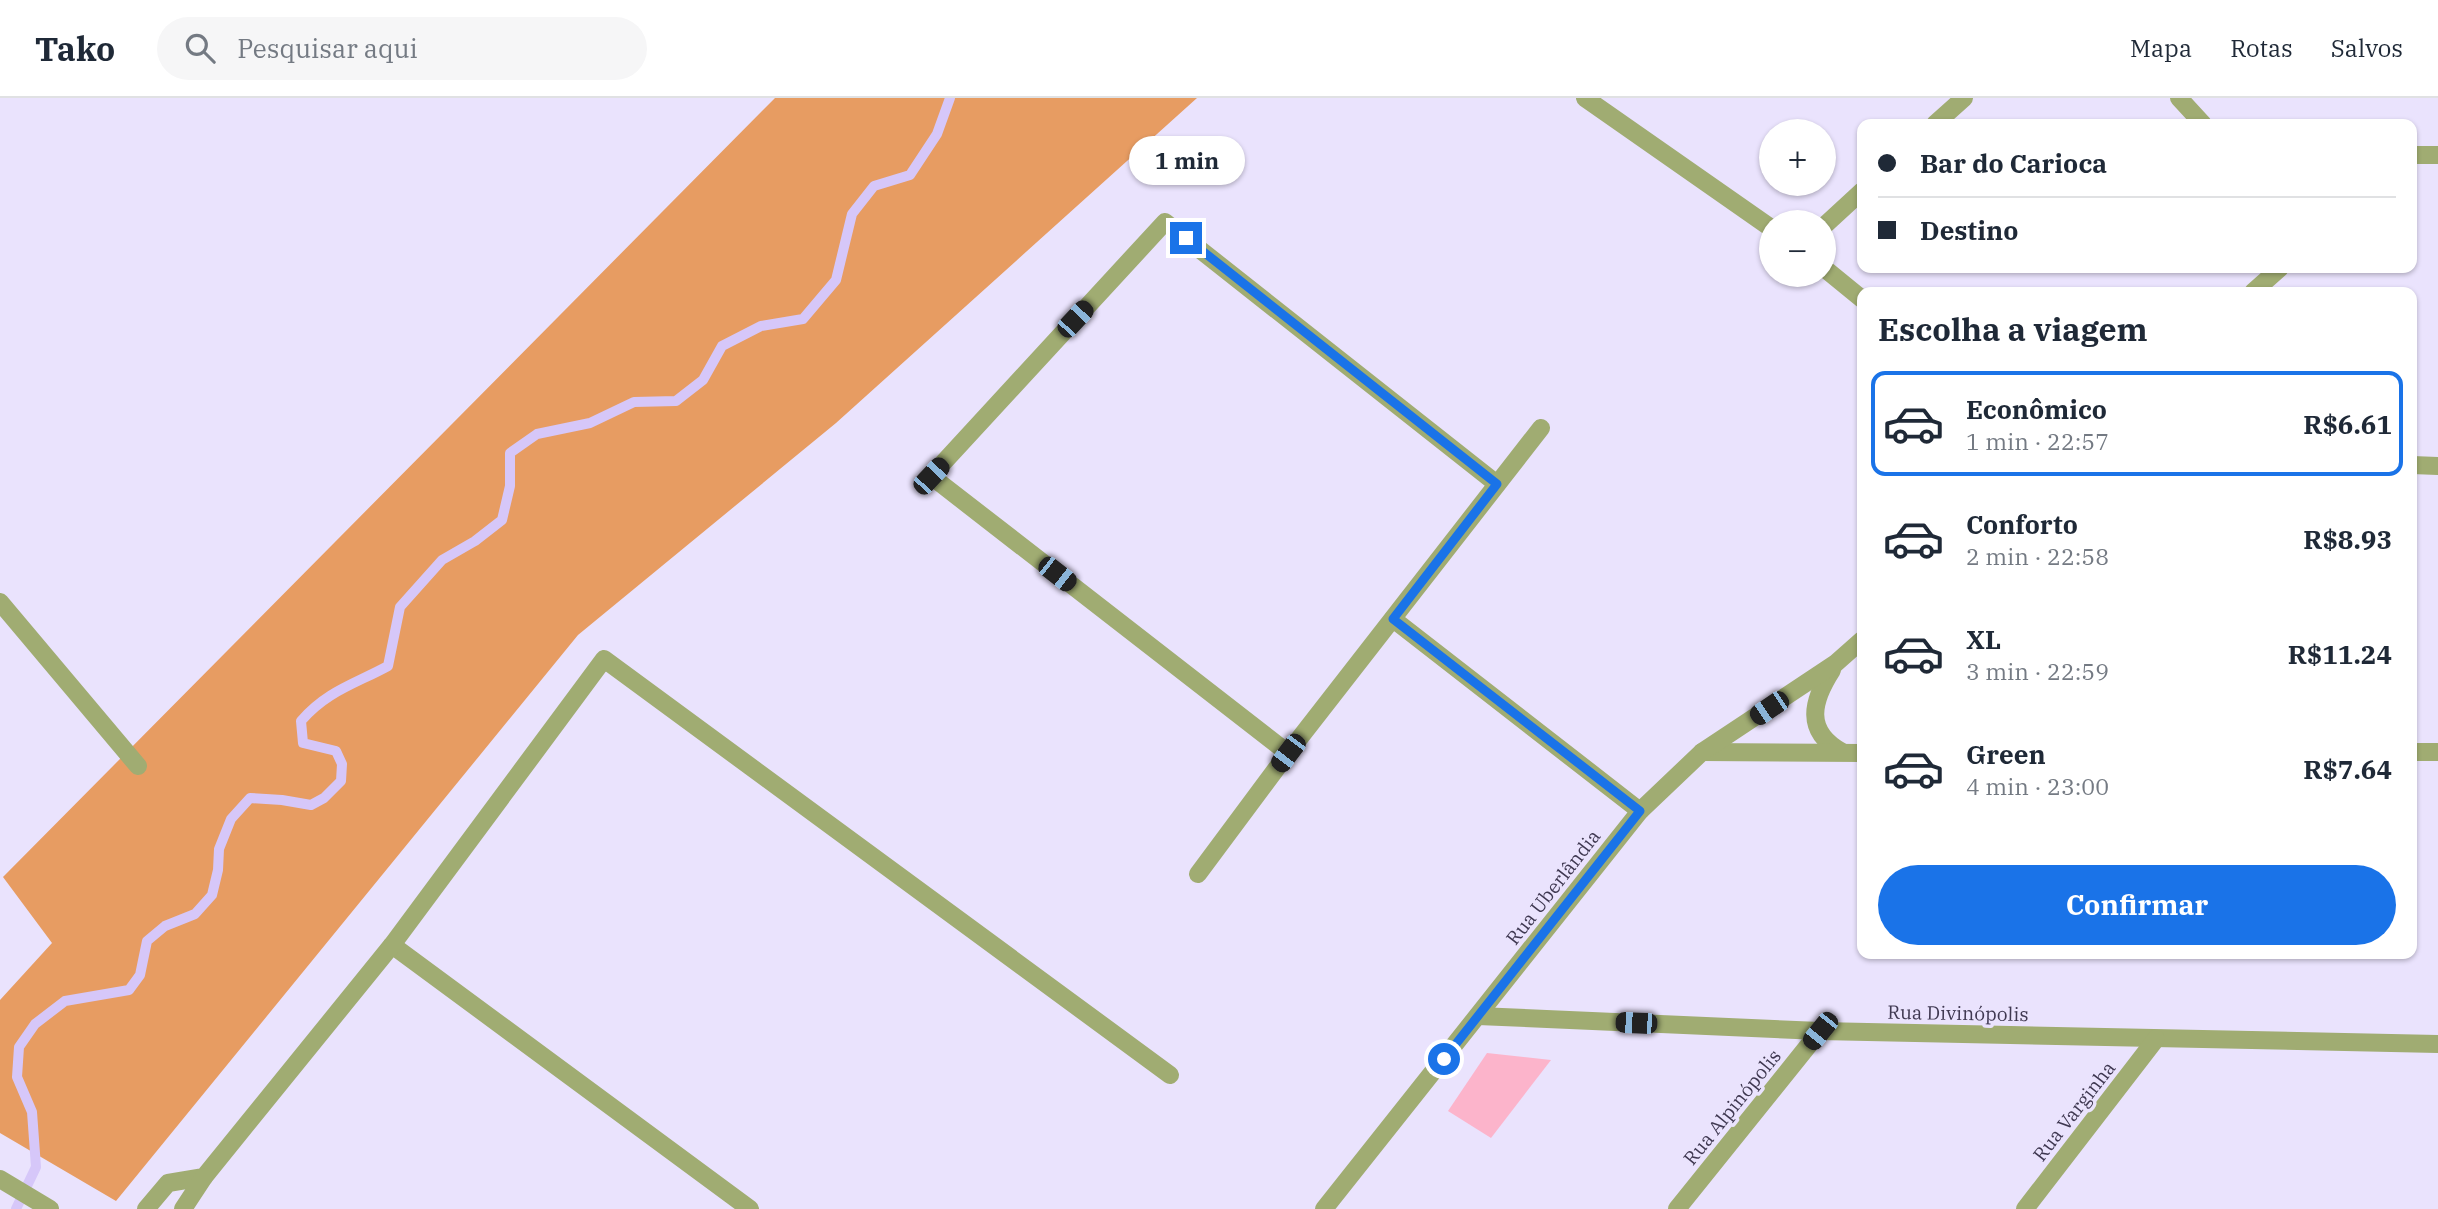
<!DOCTYPE html>
<html lang="pt">
<head>
<meta charset="utf-8">
<style>
	:root { --surface:#fff; --page:#f6f6f7; --text:#1f2937; --muted:#747a83; --line:#e0e1e3; --accent:#1a73e8 }
	body { margin:0; font-family:"IBM Plex Serif",serif; background:var(--page); color:var(--text); height:100vh; display:flex; flex-direction:column; font-size:26px; white-space:nowrap }
	* { box-sizing:border-box; margin:0 }
	p { font-size:23px; color:var(--muted) }
	.icon { flex:none; width:38px; height:38px; fill:none; stroke:currentColor; stroke-width:2; stroke-linecap:round; stroke-linejoin:round }
	.map { position:relative; flex:1; overflow:hidden }
	.sheet { position:absolute; left:1857px; top:189px; width:560px; height:672px; display:flex; flex-direction:column; background:var(--surface); border-radius:14px; box-shadow:0 2px 5px #0004 }
	.sheet>* { flex:none }
	.banner { position:absolute; left:1857px; top:21px; width:560px; height:154px; border-radius:14px; box-shadow:0 2px 5px #0004; display:grid; align-content:center; height:154px; padding:0 21px; background:var(--surface) }
	.tools { position:absolute; left:1759px; top:21px; display:grid; gap:14px }
	.tools a { display:grid; place-items:center; width:77px; height:77px; border-radius:50%; background:var(--surface); box-shadow:0 2px 5px #0004; font-size:35px }
	.end { position:absolute; width:32px; height:32px; margin:-16px; border:9px solid #1a73e8; background:#fff; box-shadow:0 0 0 4px #fff }
	.from { border-radius:50% }
	.bubble { position:absolute; height:49px; border-radius:24px; background:var(--surface); box-shadow:0 2px 5px #0004; font-size:23px; font-weight:800; line-height:49px; text-align:center }
	.car { position:absolute; width:21px; height:42px; margin:-21px -10px; border-radius:9px; box-shadow:0 0 5px 2px #0007; background:linear-gradient(#222 24%,#8ab4d8 0 40%,#222 0 76%,#8ab4d8 0 86%,#222 0) }
	.banner b { display:flex; align-items:center; gap:24px; height:66px; font-size:26px }
	.banner b+b { border-top:2px solid var(--line) }
	.banner i { width:18px; height:18px; background:var(--text) }
	ul { padding:0; list-style:none }
	li { display:flex; align-items:center; gap:21px; height:105px; margin:0 14px 10px; padding:0 7px; border:4px solid transparent; border-radius:14px }
	li div { flex:1 }
	li b { display:block; font-size:26px }
	li em { font-style:normal; font-weight:800 }
	li.on { border-color:var(--accent) }
	li>.icon { width:63px; height:63px; stroke-width:1.5 }
	h2 { padding:0 21px; font-size:32px; line-height:84px }
	.action { display:flex; gap:14px; margin-top:auto; padding:14px 21px }
	.action a { flex:1; height:80px; border-radius:42px; background:var(--accent); color:#fff; font-size:28px; font-weight:800; line-height:80px; text-align:center }
	header { display:flex; align-items:center; gap:42px; box-sizing:border-box; height:98px; padding:0 35px; background:var(--surface); border-bottom:2px solid var(--line) }
	header strong { font-size:33px }
	nav { display:flex; gap:38px; margin-inline-start:auto; font-size:24px }
	.search { width:490px; height:63px; background:var(--page); display:flex; align-items:center; gap:18px; box-sizing:border-box; padding:0 24px; border-radius:38px; color:var(--muted); font-size:26px }
	.map>svg:first-child { display:block }
	.forest { fill:#e79c62 }
	.lines { fill:none; stroke-linecap:round; stroke-linejoin:round }
	.stream { stroke:#d6c7f9; stroke-width:10 }
	.building { fill:#fcb4cb }
	.minor { stroke:#a0ac72; stroke-width:18 }
	.route { stroke:#1a73e8; stroke-width:9 }
	.labels { text-anchor:middle; stroke-width:7; stroke-linejoin:round; paint-order:stroke }
	.street-label { font-size:19px; fill:#3f3851; stroke:#eae3fd }
</style>
</head>
<body>
<header>
<strong>Tako</strong>
<div class="search"><svg class="icon" aria-label="search" viewBox="0 0 24 24"><circle cx="10" cy="10" r="6"/><path d="M15 15l6 6"/></svg>Pesquisar aqui</div>
<nav><a>Mapa</a><a>Rotas</a><a>Salvos</a></nav>
</header>
<div class="map">
<svg width="2438" height="1111" viewBox="0 0 2438 1111">
	<rect width="100%" height="100%" fill="#eae3fd"/>
	<polygon class="forest" points="775,0 1197,0 836,325 578,537 116,1103 0,1035 0,902 52,845 3,779"/>
	<g class="lines">
		<path class="stream" d="M16 1111 36 1069 32 1014 17 979 19 949 35 926 65 903 129 892 140 877 147 843 165 828 195 816 212 797 218 772 219 751 231 721 250 700 282 702 311 707 324 700 341 683 342 666 336 653 303 645 301 623C327 593 355 586 388 568L400 509 442 462 475 443 502 422 510 388V355L537 336 590 325 634 304 676 303 703 282 722 248 761 228 803 221 836 182 852 116 874 88 910 77 937 36 950 0"/>
	</g>
	<polygon class="building" points="1487,955 1551,962 1491,1040 1448,1013"/>
	<g class="lines">
		<g class="minor">
			<polyline points="1585,0 1771,130"/>
			<polyline points="2179,0 2203,26"/>
			<polyline points="1935,26 1964,0"/>
			<polyline points="2412,57 2438,57"/>
			<polyline points="1824,128 1862,93"/>
			<polyline points="1824,170 1862,201"/>
			<polyline points="2253,194 2280,170"/>
			<polyline points="2412,367 2438,368"/>
			<polyline points="0,504 138,668"/>
			<polyline points="1393,521 1640,713"/>
			<path d="M1832 572C1812 603 1804 633 1842 654"/>
			<polyline points="1702,654 1862,655"/>
			<polyline points="2412,654 2438,654"/>
			<polyline points="1288,655 931,378 1165,124 1497,386"/>
			<polyline points="1198,776 1288,655 1541,330"/>
			<polyline points="392,847 750,1111"/>
			<polyline points="1478,918 1820,933 2438,946"/>
			<polyline points="0,1081 50,1111"/>
			<polyline points="146,1111 168,1085 204,1079 392,847 604,561 1170,977"/>
			<polyline points="183,1111 204,1079"/>
			<polyline points="1324,1111 1640,713 1702,654 1836,565 1862,542"/>
			<polyline points="1677,1111 1820,933"/>
			<polyline points="2025,1111 2156,941"/>
		</g>
	</g>
	<g class="lines">
		<polyline class="route" points="1186,140 1497,386 1393,521 1640,713 1444,961"/>
	</g>
	<g class="labels">
		<g class="street-label">
			<text transform="translate(1553 789) rotate(-52)" y="7">Rua Uberlândia</text>
			<text transform="translate(1958 915) rotate(1)" y="7">Rua Divinópolis</text>
			<text transform="translate(1732 1009) rotate(-51)" y="7">Rua Alpinópolis</text>
			<text transform="translate(2074 1013) rotate(-52)" y="7">Rua Varginha</text>
		</g>
	</g>
</svg>
<div class="tools">
<a>+</a>
<a>−</a>
</div>
<i class="end from" style="left:1444px;top:961px"></i>
<i class="end" style="left:1186px;top:140px"></i>
<div class="bubble" style="left:1129px;top:38px;width:116px">1 min</div>
<i class="car" style="left:1075px;top:221px;rotate:43deg"></i>
<i class="car" style="left:931px;top:378px;rotate:43deg"></i>
<i class="car" style="left:1057px;top:476px;rotate:128deg"></i>
<i class="car" style="left:1769px;top:610px;rotate:236deg"></i>
<i class="car" style="left:1288px;top:655px;rotate:217deg"></i>
<i class="car" style="left:1636px;top:925px;rotate:272deg"></i>
<i class="car" style="left:1820px;top:933px;rotate:219deg"></i>
<div class="banner">
<b><i class="from"></i>Bar do Carioca</b>
<b><i></i>Destino</b>
</div>
<section class="sheet">
<h2>Escolha a viagem</h2>
<ul>
<li class="on"><svg class="icon" aria-label="car" viewBox="0 0 24 24"><path d="M5 17H2v-5l4-1 3-4h7l3 4 3 1v5h-3M9 17h6M6 11h13"/><circle cx="7" cy="17" r="2"/><circle cx="17" cy="17" r="2"/></svg><div><b>Econômico</b><p>1 min · 22:57</p></div><em>R$6.61</em></li>
<li><svg class="icon" aria-label="car" viewBox="0 0 24 24"><path d="M5 17H2v-5l4-1 3-4h7l3 4 3 1v5h-3M9 17h6M6 11h13"/><circle cx="7" cy="17" r="2"/><circle cx="17" cy="17" r="2"/></svg><div><b>Conforto</b><p>2 min · 22:58</p></div><em>R$8.93</em></li>
<li><svg class="icon" aria-label="car" viewBox="0 0 24 24"><path d="M5 17H2v-5l4-1 3-4h7l3 4 3 1v5h-3M9 17h6M6 11h13"/><circle cx="7" cy="17" r="2"/><circle cx="17" cy="17" r="2"/></svg><div><b>XL</b><p>3 min · 22:59</p></div><em>R$11.24</em></li>
<li><svg class="icon" aria-label="car" viewBox="0 0 24 24"><path d="M5 17H2v-5l4-1 3-4h7l3 4 3 1v5h-3M9 17h6M6 11h13"/><circle cx="7" cy="17" r="2"/><circle cx="17" cy="17" r="2"/></svg><div><b>Green</b><p>4 min · 23:00</p></div><em>R$7.64</em></li>
</ul>
<div class="action"><a>Confirmar</a></div>
</section>
</div>
</body>
</html>
